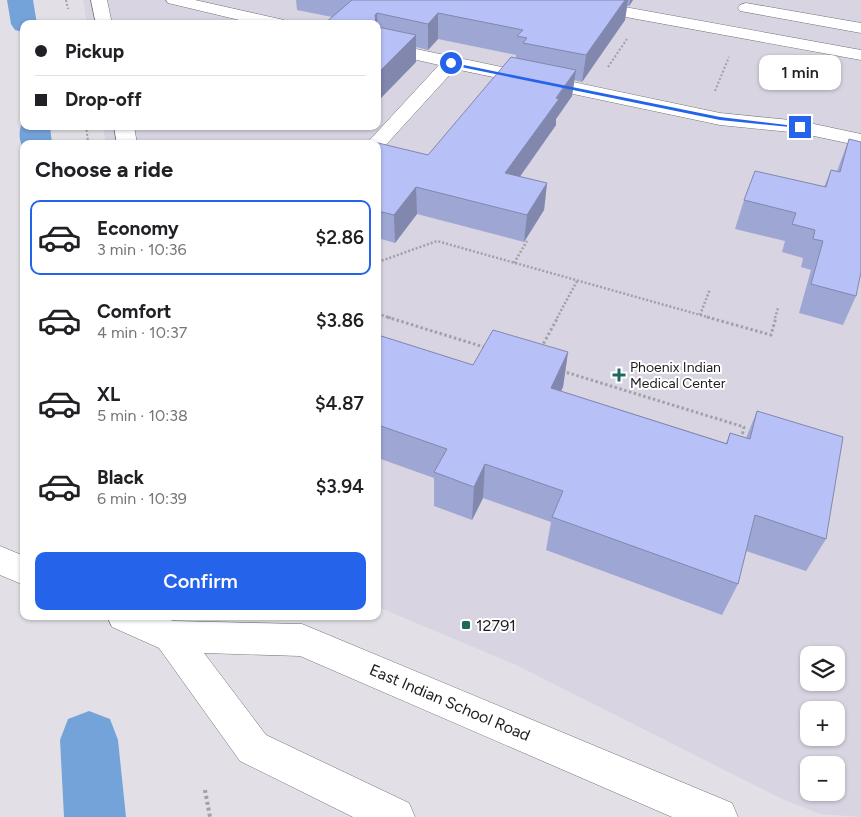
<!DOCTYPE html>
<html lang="en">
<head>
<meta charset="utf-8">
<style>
	:root { --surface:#fff; --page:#f2f2f2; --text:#202124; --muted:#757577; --line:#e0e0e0; --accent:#2563eb }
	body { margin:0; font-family:Figtree,sans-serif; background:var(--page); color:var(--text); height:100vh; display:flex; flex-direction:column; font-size:19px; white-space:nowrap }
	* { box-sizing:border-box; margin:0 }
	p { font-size:16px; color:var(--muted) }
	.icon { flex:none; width:28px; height:28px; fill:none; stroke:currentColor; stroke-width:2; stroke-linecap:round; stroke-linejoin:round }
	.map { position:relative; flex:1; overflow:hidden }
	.drawer { position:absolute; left:20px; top:140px; width:361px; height:480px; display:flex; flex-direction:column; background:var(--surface); border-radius:10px; box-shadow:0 1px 4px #0004 }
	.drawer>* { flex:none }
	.guide { position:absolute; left:20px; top:20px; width:361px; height:110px; border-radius:10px; box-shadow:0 1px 4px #0004; display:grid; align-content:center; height:110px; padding:0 15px; background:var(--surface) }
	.controls { position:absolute; left:800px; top:646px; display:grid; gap:10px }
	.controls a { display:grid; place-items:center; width:45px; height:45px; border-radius:10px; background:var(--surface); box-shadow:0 1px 4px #0004; font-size:25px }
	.end { position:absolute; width:22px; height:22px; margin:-11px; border:6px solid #2563eb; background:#fff; box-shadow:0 0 0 2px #fff }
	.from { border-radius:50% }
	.bubble { position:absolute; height:35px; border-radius:10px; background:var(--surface); box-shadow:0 1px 4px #0004; font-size:16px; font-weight:600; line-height:35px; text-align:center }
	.guide b { display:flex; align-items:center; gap:18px; height:48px; font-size:19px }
	.guide b+b { border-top:1px solid var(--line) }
	.guide i { width:12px; height:12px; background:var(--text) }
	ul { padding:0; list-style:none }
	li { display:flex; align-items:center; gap:15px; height:75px; margin:0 10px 8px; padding:0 5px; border:2px solid transparent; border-radius:10px }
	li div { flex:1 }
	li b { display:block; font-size:19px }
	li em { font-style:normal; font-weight:600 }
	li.selected { border-color:var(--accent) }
	li>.icon { width:45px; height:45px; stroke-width:1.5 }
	h2 { padding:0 15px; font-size:22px; line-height:60px }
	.primary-button { display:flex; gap:10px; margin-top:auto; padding:10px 15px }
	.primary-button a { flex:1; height:58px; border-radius:10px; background:var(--accent); color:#fff; font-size:20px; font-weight:600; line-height:58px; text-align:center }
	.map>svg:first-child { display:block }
	.built { fill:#d8d4e1; fill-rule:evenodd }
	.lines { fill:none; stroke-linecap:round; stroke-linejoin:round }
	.canal { fill:#74a3da; fill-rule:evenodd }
	.minor-casing { stroke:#727075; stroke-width:1 }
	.major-casing { stroke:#727075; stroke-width:1 }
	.path-far3 { stroke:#a2a1a5; stroke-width:2; stroke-dasharray:2 2; stroke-linecap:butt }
	.path-far2 { stroke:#a2a1a5; stroke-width:2.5; stroke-dasharray:2 2; stroke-linecap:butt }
	.path-far1 { stroke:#a2a1a5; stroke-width:3; stroke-dasharray:2.5 2.5; stroke-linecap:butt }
	.path { stroke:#a2a1a5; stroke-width:4; stroke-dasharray:3 3; stroke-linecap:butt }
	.minor { fill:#fff; fill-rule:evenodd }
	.major { fill:#fff; fill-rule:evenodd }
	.wall { fill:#9ea6d4 }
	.shaded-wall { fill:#8187ad }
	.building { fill:#b8c1f7; stroke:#8187ad }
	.route { fill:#2563eb }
	.poi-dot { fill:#20685e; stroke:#fff; stroke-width:2 }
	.labels { text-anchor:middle; stroke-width:4; stroke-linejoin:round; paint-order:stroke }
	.poi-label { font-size:14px; fill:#1c1b1d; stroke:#fff; text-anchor:start }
	.near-poi-label { font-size:16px; fill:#1c1b1d; stroke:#fff; text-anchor:start }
	.near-street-label { font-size:16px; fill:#1c1b1d; stroke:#fff }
</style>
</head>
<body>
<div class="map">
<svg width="861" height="817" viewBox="0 0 861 817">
	<rect width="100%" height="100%" fill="#e2e0e6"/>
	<path class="built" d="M83 0H861V817L820 814 780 798 516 665 378 607V144H106L103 126H378V24H87ZM809 655H836V682H809ZM809 710H836V738H809ZM809 765H836V792H809Z"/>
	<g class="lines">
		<g class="canal">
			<polygon points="7,0 33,0 37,24 24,24 24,32 15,30 11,24"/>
			<path d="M24 120V126H50L52 144H24V149C18 141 18 128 24 120Z"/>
			<polygon points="89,711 110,719 118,740 126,817 64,817 60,740 68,719"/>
		</g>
		<g class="minor-casing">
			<g id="minor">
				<polygon points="91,0 107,0 112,24 96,24"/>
				<polygon points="166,0 195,0 284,20 286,24 256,24 168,3"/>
				<polygon points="552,0 586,0 861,50 861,60 560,5"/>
				<polygon points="746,3 861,23 861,33 740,11 738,8 740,5"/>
				<polygon points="378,41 720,113 800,121 861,134 861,146 800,133 720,125 455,69 383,148 378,150 378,144 366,144 439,65 378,51"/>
				<polygon points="114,126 134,126 137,144 117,144"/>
			</g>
		</g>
		<g class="major-casing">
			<g id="major">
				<polygon points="0,546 24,556 24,585 0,575"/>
				<polygon points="107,616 161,616 173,621 302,624 732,803 738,817 672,817 300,656 204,653 266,735 409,803 415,817 353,817 240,761 159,648 112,627"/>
			</g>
		</g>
		<g class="path-far3">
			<polyline points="66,0 68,9"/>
			<polyline points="608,67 627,39"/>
			<polyline points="715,91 729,57"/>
			<polyline points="86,126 88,141"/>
		</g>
		<g class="path-far2">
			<polyline points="88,140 88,144"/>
			<polyline points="378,262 437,241 711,318"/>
			<polyline points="514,263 527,241"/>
			<polyline points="378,314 391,318"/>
			<polyline points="700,315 710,289"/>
			<polyline points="557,318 577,281"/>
			<polyline points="775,318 778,308"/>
		</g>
		<g class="path-far1">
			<polyline points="387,317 487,348"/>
			<polyline points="707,317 771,335 776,317"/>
			<polyline points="541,348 558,317"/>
			<polyline points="562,371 744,427 741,440"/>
		</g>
		<polyline class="path" points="205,790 210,817"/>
		<use href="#minor" class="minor"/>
		<use href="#major" class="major"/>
	</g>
	<g class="wall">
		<polygon points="296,0 633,0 629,6 627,6 625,20 582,82 574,80 572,96 556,119 556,125 520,177 547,183 544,210 524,242 417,214 395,243 378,238 378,144 428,155 516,58 516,55 438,39 428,50 416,47 416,62 378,101 378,24 332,17 297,10"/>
		<polygon points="849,139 856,296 843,325 799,313 811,270 801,267 803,258 782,252 785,241 735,229 744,200 824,187 831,170 837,171"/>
		<polygon points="378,335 473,365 568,352 563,387 561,391 726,443 730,433 746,438 757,411 826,539 806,571 746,551 738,584 722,615 546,550 551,522 483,498 472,520 434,506 434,478 378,458"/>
	</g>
	<g class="shaded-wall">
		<polygon points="625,0 628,0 625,20 582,82 586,55"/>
		<polygon points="630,0 633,0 629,6"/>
		<polygon points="377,13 378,39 378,40 378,24 375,24 375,15"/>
		<polygon points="438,13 438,39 428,50 428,24"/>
		<polygon points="416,35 416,62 378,101 378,73"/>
		<polygon points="576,70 572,96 556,119 556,125 503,200 505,173"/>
		<polygon points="547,183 544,210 524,242 527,215"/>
		<polygon points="416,187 417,214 395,243 394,215"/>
		<polygon points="568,352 563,387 546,423 551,388"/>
		<polygon points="485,464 483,498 472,520 474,487"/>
	</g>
	<g class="building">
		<polygon points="352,0 625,0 586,55 523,43 527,38 517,36 523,30 438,13 428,24 377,13 375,15 376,24 324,24"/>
		<polygon points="378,27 416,35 378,73"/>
		<polygon points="511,57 576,70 556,98 559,99 505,173 547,183 527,215 416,187 394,215 378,211 378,144 372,144 374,142 428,155"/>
		<polygon points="849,139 861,142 861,272 856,296 811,284 823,241 813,239 815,230 792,224 796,213 744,200 755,171 826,187 831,170 840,172"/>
		<polygon points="493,330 568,352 551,388 727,444 730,433 750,439 757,411 843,437 826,539 755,515 738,584 552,517 563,491 485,464 474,487 434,472 447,449 378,425 378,335 473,365"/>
	</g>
	<polygon class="route" points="449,62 720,117 803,127 800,128 720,120 451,65"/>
	<g class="poi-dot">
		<path d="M616.5 367.5h5v5h5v5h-5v5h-5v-5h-5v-5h5z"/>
		<rect x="461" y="620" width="10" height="10" rx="2.5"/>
	</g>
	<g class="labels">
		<g class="poi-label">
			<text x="630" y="372">Phoenix Indian<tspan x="630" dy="16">Medical Center</tspan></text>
		</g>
		<g class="near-poi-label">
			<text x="476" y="631">12791</text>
		</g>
		<g class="near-street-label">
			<text transform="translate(450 702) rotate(23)" y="6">East Indian School Road</text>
		</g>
	</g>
</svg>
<div class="controls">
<a><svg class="icon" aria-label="layers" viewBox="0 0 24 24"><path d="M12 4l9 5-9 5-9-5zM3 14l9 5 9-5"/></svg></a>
<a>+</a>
<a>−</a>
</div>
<i class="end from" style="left:451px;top:63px"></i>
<i class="end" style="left:800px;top:127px"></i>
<div class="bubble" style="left:759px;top:55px;width:82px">1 min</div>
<div class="guide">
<b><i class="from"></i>Pickup</b>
<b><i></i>Drop-off</b>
</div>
<section class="drawer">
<h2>Choose a ride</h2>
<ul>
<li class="selected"><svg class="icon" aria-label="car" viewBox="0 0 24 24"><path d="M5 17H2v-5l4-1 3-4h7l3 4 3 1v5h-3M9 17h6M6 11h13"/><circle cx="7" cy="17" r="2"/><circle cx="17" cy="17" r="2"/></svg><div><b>Economy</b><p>3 min · 10:36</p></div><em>$2.86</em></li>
<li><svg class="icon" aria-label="car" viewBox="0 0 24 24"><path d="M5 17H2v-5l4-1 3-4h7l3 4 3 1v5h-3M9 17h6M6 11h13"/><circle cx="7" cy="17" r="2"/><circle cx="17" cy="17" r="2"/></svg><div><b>Comfort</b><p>4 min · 10:37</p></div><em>$3.86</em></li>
<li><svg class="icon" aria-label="car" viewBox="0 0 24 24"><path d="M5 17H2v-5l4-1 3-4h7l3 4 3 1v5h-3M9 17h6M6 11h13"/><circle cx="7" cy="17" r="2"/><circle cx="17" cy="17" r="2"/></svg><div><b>XL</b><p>5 min · 10:38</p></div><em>$4.87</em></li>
<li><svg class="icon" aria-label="car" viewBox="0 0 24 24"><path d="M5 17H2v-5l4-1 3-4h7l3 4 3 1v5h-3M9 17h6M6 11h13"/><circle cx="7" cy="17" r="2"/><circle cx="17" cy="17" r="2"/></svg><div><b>Black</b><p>6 min · 10:39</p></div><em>$3.94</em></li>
</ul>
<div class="primary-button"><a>Confirm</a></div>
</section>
</div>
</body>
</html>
